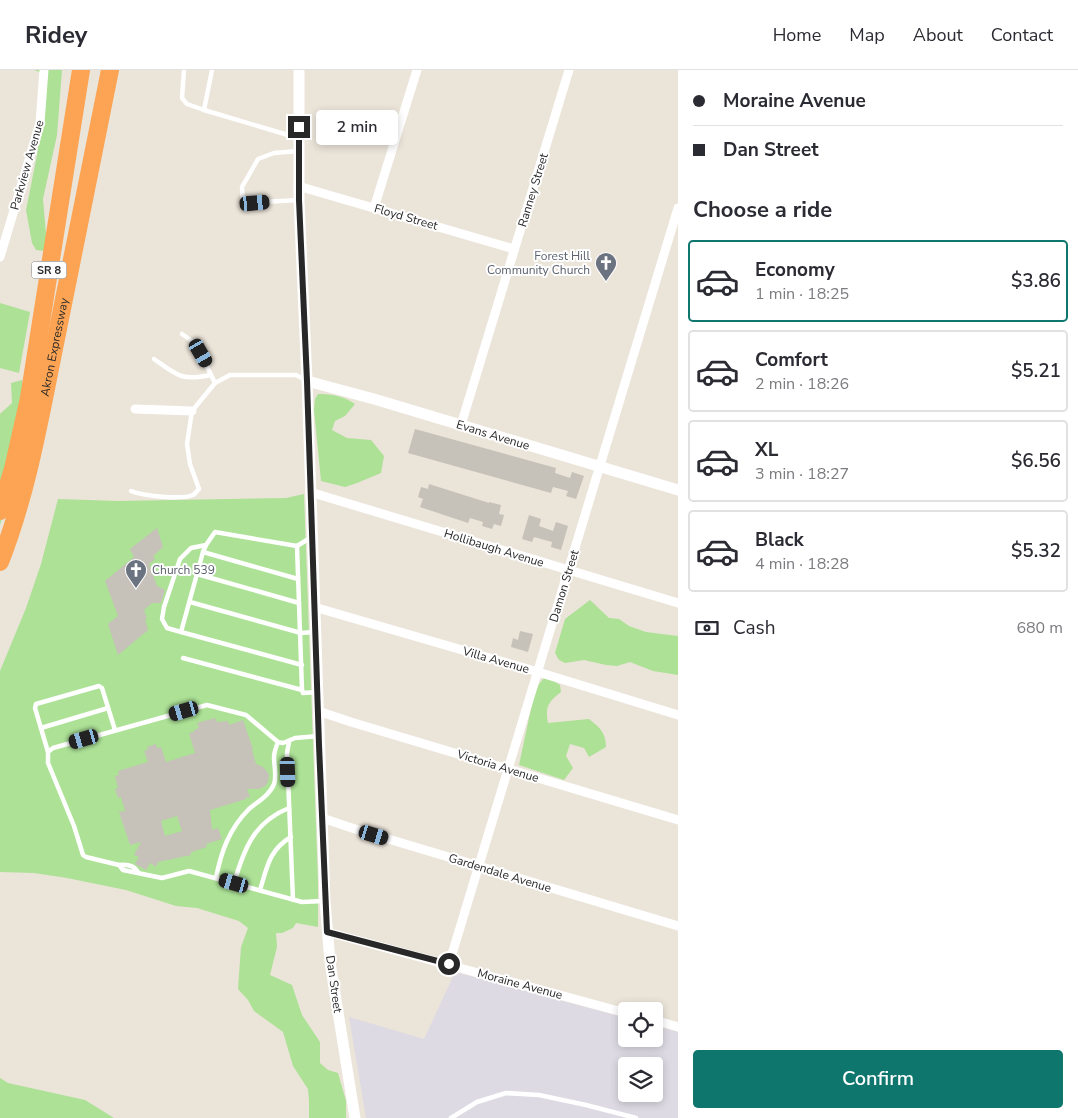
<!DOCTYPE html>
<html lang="en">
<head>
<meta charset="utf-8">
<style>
	:root { --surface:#fff; --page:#f7f7f7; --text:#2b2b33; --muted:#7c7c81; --line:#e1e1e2; --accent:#0f766e }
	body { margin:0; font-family:"Nunito Sans",sans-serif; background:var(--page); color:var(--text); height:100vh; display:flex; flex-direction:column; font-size:19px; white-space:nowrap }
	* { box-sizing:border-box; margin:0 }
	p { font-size:16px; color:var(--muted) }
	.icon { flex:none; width:28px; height:28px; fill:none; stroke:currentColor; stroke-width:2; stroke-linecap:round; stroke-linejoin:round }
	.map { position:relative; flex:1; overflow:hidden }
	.details { display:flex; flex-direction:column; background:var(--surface); width:400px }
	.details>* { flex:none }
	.hud { display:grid; align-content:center; height:110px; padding:0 15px; background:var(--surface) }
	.controls { position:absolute; left:618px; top:932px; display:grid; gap:10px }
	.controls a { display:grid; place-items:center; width:45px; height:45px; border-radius:5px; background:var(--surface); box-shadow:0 2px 8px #0003; font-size:25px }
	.end { position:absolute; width:22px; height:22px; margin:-11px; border:6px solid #282828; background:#fff; box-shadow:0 0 0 2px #fff }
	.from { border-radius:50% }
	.bubble { position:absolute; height:35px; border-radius:5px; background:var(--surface); box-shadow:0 2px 8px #0003; font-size:16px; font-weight:600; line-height:35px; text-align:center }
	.car { position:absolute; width:15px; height:30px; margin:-15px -8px; border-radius:6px; box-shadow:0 0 4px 1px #0007; background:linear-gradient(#222 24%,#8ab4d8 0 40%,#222 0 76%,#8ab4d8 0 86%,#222 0) }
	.hud b { display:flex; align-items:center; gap:18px; height:48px; font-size:19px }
	.hud b+b { border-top:1px solid var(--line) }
	.hud i { width:12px; height:12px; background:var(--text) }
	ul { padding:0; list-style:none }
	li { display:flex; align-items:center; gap:15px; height:82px; margin:0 10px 8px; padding:0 5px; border:2px solid var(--line); border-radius:5px }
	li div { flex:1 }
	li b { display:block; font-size:19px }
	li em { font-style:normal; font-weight:600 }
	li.active { border-color:var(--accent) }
	li>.icon { width:45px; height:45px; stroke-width:1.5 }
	h2 { padding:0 15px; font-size:22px; line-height:60px }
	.pay { display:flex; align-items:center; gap:12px; height:55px; padding:0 15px; font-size:19px }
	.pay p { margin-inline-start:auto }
	.action { display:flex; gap:10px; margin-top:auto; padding:10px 15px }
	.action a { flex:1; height:58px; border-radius:5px; background:var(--accent); color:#fff; font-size:20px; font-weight:600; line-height:58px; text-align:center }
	header { display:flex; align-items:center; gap:30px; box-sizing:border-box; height:70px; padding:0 25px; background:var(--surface); border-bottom:1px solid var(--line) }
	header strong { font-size:24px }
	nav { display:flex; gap:28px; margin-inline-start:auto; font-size:18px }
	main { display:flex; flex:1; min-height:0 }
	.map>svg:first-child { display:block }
	.industrial { fill:#dddae3; fill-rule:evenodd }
	.green { fill:#ace196 }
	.building { fill:#c6c1b9; fill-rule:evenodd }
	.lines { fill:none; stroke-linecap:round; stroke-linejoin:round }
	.service { stroke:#fff; stroke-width:4.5 }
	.minor { stroke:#fff; stroke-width:9 }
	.tertiary { stroke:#fff; stroke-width:11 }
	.motorway { stroke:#fca453; stroke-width:18 }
	.route { stroke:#282828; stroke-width:6 }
	.labels { text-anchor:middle; stroke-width:4; stroke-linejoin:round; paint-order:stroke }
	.shield { fill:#fff; stroke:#686868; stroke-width:1 }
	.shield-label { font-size:11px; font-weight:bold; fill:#282828 }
	.street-label { font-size:12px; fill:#282828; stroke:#fff }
	.worship-label { font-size:12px; fill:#5b616d; stroke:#fff; text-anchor:end }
</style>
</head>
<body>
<header>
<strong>Ridey</strong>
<nav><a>Home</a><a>Map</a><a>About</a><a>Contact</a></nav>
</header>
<main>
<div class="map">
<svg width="678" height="1048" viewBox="0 0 678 1048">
	<rect width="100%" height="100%" fill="#ebe4d9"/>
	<path class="industrial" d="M455 902 626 948V969H654V955L678 962V1048H366L349 947 424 969ZM626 996H654V1024H626Z"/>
	<g class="green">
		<polygon points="34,0 62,0 57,65 43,129 47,175 44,181 36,180 32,173 26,140 37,85 45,4"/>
		<polygon points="0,233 30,242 19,303 0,298"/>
		<polygon points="22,310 25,324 6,436 0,455 0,344 12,333 11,313"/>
		<path d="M318 324C332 324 343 326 355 334L345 346 335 351 332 360 347 368 371 370 384 386 381 403 357 413 345 417 321 411 314 340 315 329Z"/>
		<polygon points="304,424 318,811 318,857 296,853 293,858 282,863 276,863 277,877 270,905 292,915 302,945 320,972 320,993 328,1000 338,1003 346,1031 346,1048 309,1048 309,1031 308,1019 293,996 283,962 254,941 248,930 238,919 241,877 248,858 239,851 197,838 176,836 126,820 67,808 34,803 0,802 0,601 26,538 41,494 58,429 118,431 286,428"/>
		<polygon points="590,530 609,548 619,549 629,556 646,562 678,566 678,605 653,601 630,592 617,596 606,595 584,590 565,593 559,590 555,583 565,549"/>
		<path d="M544 608 554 611 560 615 561 622C548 632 545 637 548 653L589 649C599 657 606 662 606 677L589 687 584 678 570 674 566 686 573 698 564 710 519 695 534 625 539 614Z"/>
		<polygon points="0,1008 8,1013 85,1030 114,1048 0,1048"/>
	</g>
	<g class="building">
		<polygon points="415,359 556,398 555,403 570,408 572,402 584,406 576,429 566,426 568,421 553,417 551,423 408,383"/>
		<polygon points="429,414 489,433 489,432 501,435 499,444 504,445 501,456 494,454 492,459 482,456 483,452 470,448 468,453 420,437 423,429 418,427 421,417 428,419"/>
		<polygon points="529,445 541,449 539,456 553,461 556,452 568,456 561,480 551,477 552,472 534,467 532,472 522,469"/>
		<polygon points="157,458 163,477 153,486 155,489 149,494 157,516 165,520 161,533 152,533 144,540 147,549 145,550 148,560 118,585 108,554 118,546 105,511 134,487 130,479"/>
		<polygon points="520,561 533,564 528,582 511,577 513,568 518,570"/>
		<path d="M215 648 217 652 228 651 229 655 243 650 253 679 252 680 256 694 263 697 269 704 268 712 265 716 259 719H247L250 727 245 728 246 729 210 740 212 760 218 758 222 769 206 774 207 777 191 782V785L158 792 156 797 150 793 146 800 135 794 139 787 134 785 141 772 130 775 119 742 125 741 121 727 118 728 115 719 118 718 115 706 119 705 118 701 148 692 144 681 148 680 147 677 156 674 157 678 161 677 166 692 195 683 189 663 194 662V660L199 658 197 653ZM177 746 182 761 165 766 161 751Z"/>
	</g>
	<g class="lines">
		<g class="service">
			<polyline points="184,0 182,28 187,34 204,40"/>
			<polyline points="212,0 204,40 298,68"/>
			<polyline points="298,81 274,83 258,89 242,117 243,133 299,130"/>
			<polyline points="182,264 196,274 215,313"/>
			<path d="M154 289C178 306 181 311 211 305"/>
			<path d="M131 421C143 426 181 430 193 425 195 424 198 420 199 419L190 394 187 374 192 341 215 313 230 305H296L306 310"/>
			<polyline points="310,468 297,476 302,620 303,623 317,622"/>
			<polyline points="297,476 215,462 206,475 203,482 181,562 302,595"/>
			<polyline points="203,482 298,509"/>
			<polyline points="197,504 299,533"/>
			<polyline points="190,532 301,563 314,562"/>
			<polyline points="181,562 167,558 162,549 164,537 180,489 191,478 206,475"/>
			<polyline points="183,588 302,620"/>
			<polyline points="41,658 108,638"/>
			<polyline points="289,672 287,683 293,830"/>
			<polyline points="48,682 35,638 36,634 99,616 102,618 115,660"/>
			<polyline points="119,795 86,787 83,785 74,756 48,693 48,682 53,678 207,635 246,645 278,672 283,673 295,668 319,666"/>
			<path d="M138 802C134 795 127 794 119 795L123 800 162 808 189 801 302 832 323 831"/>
			<path d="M216 808C221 782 229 759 249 739 257 732 270 725 274 714 277 706 274 696 274 687 274 682 276 677 278 672"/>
			<path d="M234 813C244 779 254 752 289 738"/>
			<path d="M260 820C267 797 269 780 291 767"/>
			<polyline points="451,1048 477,1032 506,1023 539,1025 586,1035 636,1048"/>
		</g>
		<g class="minor">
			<polyline points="298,116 514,179"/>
			<polyline points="374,138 417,0"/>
			<polyline points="0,187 40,53 44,0"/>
			<polyline points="135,339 192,341"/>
			<polyline points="461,355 569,0"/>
			<polyline points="310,422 678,533"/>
			<polyline points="314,537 538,602 678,645"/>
			<polyline points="318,641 351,652 678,750"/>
			<polyline points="322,748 355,759 678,856"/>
			<polyline points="327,862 626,943"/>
			<polyline points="449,894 678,138"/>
			<polyline points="654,950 678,957"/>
		</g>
		<g class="tertiary">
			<polyline points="299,0 299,130 307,311 325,831 330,892 355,1048"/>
			<polyline points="307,311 374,329 678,420"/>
		</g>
		<g class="motorway">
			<polyline points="0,441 13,399 29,328 81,0"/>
			<path id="s1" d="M0 492C29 418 41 341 57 264 75 176 93 88 110 0"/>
		</g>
	</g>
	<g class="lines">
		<polyline class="route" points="299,57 299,130 307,311 319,675 327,862 449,894"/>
	</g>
	<defs>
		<g id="church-pin" transform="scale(1.125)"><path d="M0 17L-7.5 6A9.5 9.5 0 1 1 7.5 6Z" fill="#6b7280" stroke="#fff"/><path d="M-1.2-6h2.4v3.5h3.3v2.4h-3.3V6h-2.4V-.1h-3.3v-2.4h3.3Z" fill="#fff"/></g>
	</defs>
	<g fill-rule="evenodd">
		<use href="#church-pin" x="606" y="193"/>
		<use href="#church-pin" x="136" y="500"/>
	</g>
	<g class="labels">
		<rect class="shield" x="31.5" y="191.5" width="35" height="17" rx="4"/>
		<g class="shield-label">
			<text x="49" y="204">SR 8</text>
		</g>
		<g class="street-label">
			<text transform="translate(27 95) rotate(-74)" y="4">Parkview Avenue</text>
			<text transform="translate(533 120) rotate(-73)" y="4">Ranney Street</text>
			<text transform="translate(406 147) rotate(16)" y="4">Floyd Street</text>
			<text dy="4" stroke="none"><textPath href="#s1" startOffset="222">Akron Expressway</textPath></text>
			<text transform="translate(493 365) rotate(17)" y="4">Evans Avenue</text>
			<text transform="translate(494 478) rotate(17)" y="4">Hollibaugh Avenue</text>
			<text transform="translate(564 516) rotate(-73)" y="4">Damon Street</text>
			<text transform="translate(496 590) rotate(16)" y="4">Villa Avenue</text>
			<text transform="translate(498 696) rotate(17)" y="4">Victoria Avenue</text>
			<text transform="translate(500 803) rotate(17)" y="4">Gardendale Avenue</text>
			<text transform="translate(334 914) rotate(82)" y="4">Dan Street</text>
			<text transform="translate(520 914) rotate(15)" y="4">Moraine Avenue</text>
		</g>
		<g class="worship-label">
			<text x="590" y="190">Forest Hill<tspan x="590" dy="14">Community Church</tspan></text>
			<text x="152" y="504" text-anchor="start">Church 539</text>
		</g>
	</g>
</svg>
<div class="controls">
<a><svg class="icon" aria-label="locate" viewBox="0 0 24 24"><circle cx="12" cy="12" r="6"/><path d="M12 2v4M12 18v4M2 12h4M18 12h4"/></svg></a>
<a><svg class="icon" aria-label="layers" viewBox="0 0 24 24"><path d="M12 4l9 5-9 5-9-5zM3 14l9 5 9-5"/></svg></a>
</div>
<i class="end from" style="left:449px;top:894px"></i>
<i class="end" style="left:299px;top:57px"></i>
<div class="bubble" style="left:316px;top:40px;width:82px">2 min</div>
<i class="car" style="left:255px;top:133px;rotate:85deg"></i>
<i class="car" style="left:201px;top:283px;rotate:150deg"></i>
<i class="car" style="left:184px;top:641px;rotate:254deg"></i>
<i class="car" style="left:84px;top:669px;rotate:254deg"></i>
<i class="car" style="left:288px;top:702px;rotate:178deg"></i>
<i class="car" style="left:374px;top:765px;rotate:107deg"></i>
<i class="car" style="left:234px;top:813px;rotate:286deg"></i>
</div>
<section class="details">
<div class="hud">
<b><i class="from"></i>Moraine Avenue</b>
<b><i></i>Dan Street</b>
</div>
<h2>Choose a ride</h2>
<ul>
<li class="active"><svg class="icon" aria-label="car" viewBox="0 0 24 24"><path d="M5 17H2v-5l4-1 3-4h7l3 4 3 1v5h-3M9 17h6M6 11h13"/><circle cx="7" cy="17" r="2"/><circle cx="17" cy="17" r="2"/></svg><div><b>Economy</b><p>1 min · 18:25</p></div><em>$3.86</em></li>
<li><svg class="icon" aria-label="car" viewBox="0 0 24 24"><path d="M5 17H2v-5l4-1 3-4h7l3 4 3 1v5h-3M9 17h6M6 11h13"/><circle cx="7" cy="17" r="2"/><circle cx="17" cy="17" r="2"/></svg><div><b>Comfort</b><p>2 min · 18:26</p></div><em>$5.21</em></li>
<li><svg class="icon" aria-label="car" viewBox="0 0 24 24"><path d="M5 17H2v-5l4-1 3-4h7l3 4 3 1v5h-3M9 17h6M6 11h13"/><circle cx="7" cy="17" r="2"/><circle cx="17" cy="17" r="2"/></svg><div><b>XL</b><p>3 min · 18:27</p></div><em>$6.56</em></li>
<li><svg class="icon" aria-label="car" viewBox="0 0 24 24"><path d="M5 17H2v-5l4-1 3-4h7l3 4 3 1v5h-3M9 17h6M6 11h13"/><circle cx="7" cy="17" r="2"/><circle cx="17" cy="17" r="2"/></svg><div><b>Black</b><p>4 min · 18:28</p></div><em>$5.32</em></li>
</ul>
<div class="pay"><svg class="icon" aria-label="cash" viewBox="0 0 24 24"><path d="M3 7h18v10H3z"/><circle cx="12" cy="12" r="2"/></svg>Cash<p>680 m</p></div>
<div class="action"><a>Confirm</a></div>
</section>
</main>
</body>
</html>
